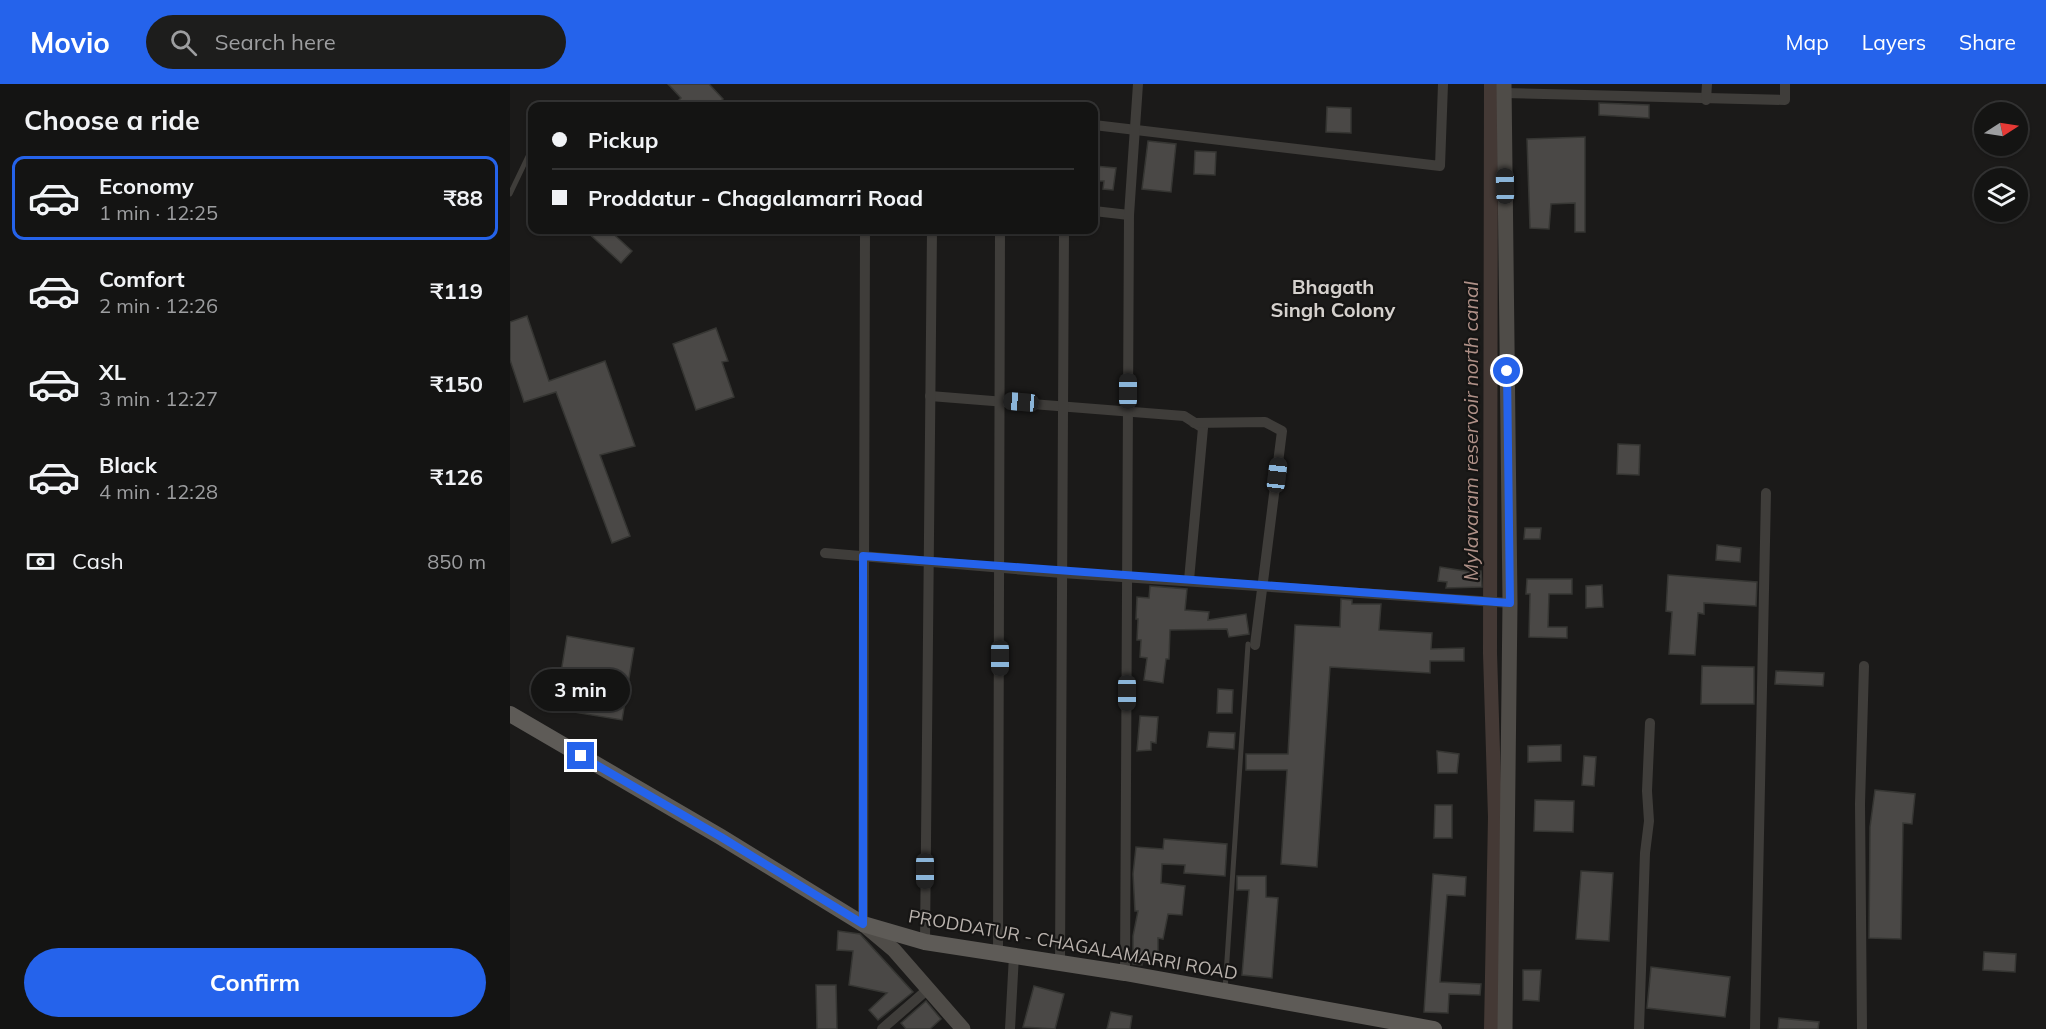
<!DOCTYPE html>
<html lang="en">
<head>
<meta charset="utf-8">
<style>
	:root { --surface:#141413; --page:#1d1d1c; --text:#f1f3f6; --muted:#9d9ea0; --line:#333; --accent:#2563eb }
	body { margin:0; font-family:Mulish,sans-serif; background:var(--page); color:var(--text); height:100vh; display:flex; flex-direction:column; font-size:22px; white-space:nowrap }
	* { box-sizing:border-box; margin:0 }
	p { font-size:20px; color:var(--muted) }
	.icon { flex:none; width:33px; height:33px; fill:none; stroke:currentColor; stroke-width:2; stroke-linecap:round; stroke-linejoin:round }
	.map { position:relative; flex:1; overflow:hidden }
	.details { display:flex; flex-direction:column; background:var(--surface); width:510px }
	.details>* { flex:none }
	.banner { position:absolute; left:18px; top:18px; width:570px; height:132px; border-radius:12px; box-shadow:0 2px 4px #0004,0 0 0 2px var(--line); display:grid; align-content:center; height:132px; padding:0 24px; background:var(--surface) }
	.needle { width:39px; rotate:78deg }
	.fabs { position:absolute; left:1464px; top:18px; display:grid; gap:12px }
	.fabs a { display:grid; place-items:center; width:54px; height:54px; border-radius:50%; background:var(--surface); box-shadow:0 2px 4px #0004,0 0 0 2px var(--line); font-size:30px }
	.end { position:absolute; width:27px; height:27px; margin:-14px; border:8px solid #2563eb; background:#fff; box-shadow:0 0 0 3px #fff }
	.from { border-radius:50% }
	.bubble { position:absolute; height:42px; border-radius:21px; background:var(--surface); box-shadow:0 2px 4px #0004,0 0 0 2px var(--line); font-size:20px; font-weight:700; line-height:42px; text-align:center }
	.car { position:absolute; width:18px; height:36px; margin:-18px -9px; border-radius:8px; box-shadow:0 0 4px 2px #0007; background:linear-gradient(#222 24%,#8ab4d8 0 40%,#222 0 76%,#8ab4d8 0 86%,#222 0) }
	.banner b { display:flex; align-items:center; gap:21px; height:57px; font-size:22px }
	.banner b+b { border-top:2px solid var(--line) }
	.banner i { width:15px; height:15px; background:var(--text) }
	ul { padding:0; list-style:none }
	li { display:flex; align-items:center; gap:18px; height:84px; margin:0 12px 9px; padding:0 12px; border:3px solid transparent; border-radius:12px }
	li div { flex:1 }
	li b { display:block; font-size:22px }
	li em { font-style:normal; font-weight:700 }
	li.current { border-color:var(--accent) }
	li>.icon { width:54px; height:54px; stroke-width:1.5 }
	h2 { padding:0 24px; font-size:27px; line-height:72px }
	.pay { display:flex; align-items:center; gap:15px; height:66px; padding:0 24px; font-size:22px }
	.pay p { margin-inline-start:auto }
	.button { display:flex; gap:12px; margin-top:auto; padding:12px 24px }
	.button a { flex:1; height:69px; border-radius:36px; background:var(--accent); color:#fff; font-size:24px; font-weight:700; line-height:69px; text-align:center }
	header { display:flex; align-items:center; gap:36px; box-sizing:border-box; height:84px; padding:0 30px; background:var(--accent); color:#fff }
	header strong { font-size:28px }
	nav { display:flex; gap:33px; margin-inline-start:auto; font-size:21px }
	.search { width:420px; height:54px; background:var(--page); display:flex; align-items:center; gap:15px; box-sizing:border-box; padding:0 21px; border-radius:33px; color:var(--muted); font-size:22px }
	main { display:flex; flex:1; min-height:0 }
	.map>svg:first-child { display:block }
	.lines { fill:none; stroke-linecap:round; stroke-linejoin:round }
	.canal { stroke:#443935; stroke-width:14 }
	.building { fill:#4a4846; stroke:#363633; stroke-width:1.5 }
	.lane { stroke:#3f3d3a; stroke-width:5 }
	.street { stroke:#3f3d3a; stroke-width:10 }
	.secondary { stroke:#4f4c48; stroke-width:15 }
	.primary { stroke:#5e5b57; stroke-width:16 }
	.route { stroke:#2563eb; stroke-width:8 }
	.labels { text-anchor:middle; stroke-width:4.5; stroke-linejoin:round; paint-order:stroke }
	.street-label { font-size:18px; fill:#b9b2ad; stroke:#161514 }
	.neighbourhood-label { font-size:20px; font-weight:bold; fill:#d5d1cd; stroke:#161514 }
	.water-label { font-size:20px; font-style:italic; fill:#b09188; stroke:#161514 }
</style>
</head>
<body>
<header>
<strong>Movio</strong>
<div class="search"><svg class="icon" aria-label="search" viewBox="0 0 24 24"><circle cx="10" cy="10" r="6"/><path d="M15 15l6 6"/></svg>Search here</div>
<nav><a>Map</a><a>Layers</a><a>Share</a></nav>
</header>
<main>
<section class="details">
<h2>Choose a ride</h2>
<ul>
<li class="current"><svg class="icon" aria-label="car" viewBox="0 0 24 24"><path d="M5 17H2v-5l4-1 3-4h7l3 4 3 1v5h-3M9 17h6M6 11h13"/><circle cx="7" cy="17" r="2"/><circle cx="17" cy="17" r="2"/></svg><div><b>Economy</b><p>1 min · 12:25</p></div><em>₹88</em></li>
<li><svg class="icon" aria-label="car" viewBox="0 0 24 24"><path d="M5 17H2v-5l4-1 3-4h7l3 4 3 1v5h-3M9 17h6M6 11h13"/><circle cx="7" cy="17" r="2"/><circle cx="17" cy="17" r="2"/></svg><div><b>Comfort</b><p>2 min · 12:26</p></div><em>₹119</em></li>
<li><svg class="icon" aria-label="car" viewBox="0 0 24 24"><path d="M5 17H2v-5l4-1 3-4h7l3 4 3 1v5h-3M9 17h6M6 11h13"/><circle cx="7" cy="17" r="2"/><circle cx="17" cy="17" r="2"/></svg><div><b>XL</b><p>3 min · 12:27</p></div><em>₹150</em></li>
<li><svg class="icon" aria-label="car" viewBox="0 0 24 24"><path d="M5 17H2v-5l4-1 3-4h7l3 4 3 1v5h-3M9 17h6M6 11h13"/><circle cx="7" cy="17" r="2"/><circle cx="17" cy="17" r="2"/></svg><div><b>Black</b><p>4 min · 12:28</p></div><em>₹126</em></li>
</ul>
<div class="pay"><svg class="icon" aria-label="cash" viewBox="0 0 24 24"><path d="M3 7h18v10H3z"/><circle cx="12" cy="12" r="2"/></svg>Cash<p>850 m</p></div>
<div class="button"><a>Confirm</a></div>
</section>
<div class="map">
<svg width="1536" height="945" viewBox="0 0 1536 945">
	<rect width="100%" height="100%" fill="#1b1a19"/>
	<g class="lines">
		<polyline class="canal" points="981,945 985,733 980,569 981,0"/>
	</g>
	<g class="building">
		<polygon points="158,0 199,0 213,15 206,22 163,22 171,14"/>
		<polygon points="1089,19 1139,21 1139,34 1089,31"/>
		<polygon points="817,23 841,24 841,49 816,48"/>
		<polygon points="1075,53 1075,148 1065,148 1065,119 1041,120 1039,145 1020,144 1017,55"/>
		<polygon points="638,57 666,60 661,108 632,105"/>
		<polygon points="685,67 706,68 705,91 684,90"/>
		<polygon points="584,82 606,84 603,106 593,105 594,97 584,97"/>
		<polygon points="75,146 99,146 122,167 111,179"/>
		<polygon points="17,232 39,297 95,277 125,362 90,371 120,452 102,459 46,308 14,318 0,276 0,238"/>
		<polygon points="206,244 218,277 212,278 224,313 186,326 163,260"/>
		<polygon points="1108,360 1130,361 1129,391 1107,390"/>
		<polygon points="1015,444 1031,444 1030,455 1014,455"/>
		<polygon points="1207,461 1231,464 1230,478 1206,476"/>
		<polygon points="930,483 961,488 971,487 972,503 936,504 937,498 928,497"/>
		<polygon points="1158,491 1247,498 1246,522 1194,519 1194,530 1188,529 1185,571 1159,570 1162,528 1156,527"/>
		<polygon points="1017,495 1062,495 1062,510 1039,510 1038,543 1057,543 1057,554 1019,553 1020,510 1016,510"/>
		<polygon points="1092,501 1093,523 1076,524 1076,502"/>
		<polygon points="640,502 677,505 675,526 699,528 698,536 736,530 739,550 719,553 717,545 660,546 659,575 656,575 653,599 634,596 637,574 630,573 631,556 627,556 628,535 626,535 627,513 639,514"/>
		<polygon points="831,515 842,516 842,520 871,520 869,546 922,549 921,565 954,564 954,577 920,577 920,589 820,583 807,783 771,780 777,686 736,686 736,670 778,670 785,541 830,543"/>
		<polygon points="57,552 124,564 112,636 45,625"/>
		<polygon points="1192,582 1244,583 1244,620 1191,620"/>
		<polygon points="1266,587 1314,589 1313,602 1265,600"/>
		<polygon points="708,605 723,606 722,629 707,629"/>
		<polygon points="630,632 648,633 646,659 641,658 641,666 627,667"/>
		<polygon points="699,648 725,649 724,665 697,663"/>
		<polygon points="1051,661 1051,677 1018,678 1018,662"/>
		<polygon points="927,667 949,670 947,689 928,689"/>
		<polygon points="1074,672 1086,673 1084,702 1072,701"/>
		<polygon points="1365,706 1405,710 1402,740 1393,739 1391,855 1359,854 1360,743"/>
		<polygon points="1025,716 1064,717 1063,748 1024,747"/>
		<polygon points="925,721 942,721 942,754 924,754"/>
		<polygon points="654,755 717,760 715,792 674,789 675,781 652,780 651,799 675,802 672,831 658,830 653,855 648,854 648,878 632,878 632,881 623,880 623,852 628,827 625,827 623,790 626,763 653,765"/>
		<polygon points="1071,787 1103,789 1099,857 1066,855"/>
		<polygon points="923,790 956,793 955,812 937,811 930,898 971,900 970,911 939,910 938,929 914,928"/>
		<polygon points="727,792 756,792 756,813 768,814 762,894 732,891 739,806 727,806"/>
		<polygon points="328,847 350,850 403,908 368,936 359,926 377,909 339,901 343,867 327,866"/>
		<polygon points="1474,868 1506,870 1505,888 1473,886"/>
		<polygon points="1141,883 1220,893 1215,933 1137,924"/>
		<polygon points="1013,886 1031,886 1029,917 1013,916"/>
		<polygon points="306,901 326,901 327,945 307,945"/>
		<polygon points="524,902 554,910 545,945 513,943"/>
		<polygon points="416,917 431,935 420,945 396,945 391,939"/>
		<polygon points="601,928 622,932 620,945 597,945"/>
		<polygon points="1269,934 1309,938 1308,945 1268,945"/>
	</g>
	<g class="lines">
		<g class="lane">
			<polyline points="0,110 22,64"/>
			<polyline points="715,906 738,560"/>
		</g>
		<g class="street">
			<polyline points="994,9 1275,16 1275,0"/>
			<polyline points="1196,16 1197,0"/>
			<polyline points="359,22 363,22"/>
			<polyline points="584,41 930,82 933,0"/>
			<polyline points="584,127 619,131"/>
			<polyline points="420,312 674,332 693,344 679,496"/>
			<polyline points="684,339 755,338 772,347 745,561"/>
			<polyline points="315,469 552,489 1000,519"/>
			<polyline points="353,840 355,146"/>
			<polyline points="415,858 422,146"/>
			<polyline points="488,870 490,146"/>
			<polyline points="550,879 554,146"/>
			<polyline points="615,889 619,131 628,0"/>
			<polyline points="372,945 418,905"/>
			<polyline points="500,945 504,871"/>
			<polyline points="1129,945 1135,769 1139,737 1137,707 1140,639"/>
			<polyline points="1245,945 1256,409"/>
			<polyline points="1352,945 1350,720 1354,582"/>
		</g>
		<g class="secondary">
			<polyline points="994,0 1000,519 995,945"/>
			<polyline points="353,840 384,866 453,945"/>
		</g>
		<polyline class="primary" points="0,630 211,753 353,840 415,858 615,889 924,945"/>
	</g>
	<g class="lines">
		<polyline class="route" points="71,672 211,753 353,840 353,472 1000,519 997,287"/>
	</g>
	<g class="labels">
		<g class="street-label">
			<text transform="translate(563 861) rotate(10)" y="6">PRODDATUR - CHAGALAMARRI ROAD</text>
		</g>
		<g class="neighbourhood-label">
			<text x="823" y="210">Bhagath<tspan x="823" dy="23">Singh Colony</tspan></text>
		</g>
		<g class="water-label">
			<text transform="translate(961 347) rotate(-90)" y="7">Mylavaram reservoir north canal</text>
		</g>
	</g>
</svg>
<div class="fabs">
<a><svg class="needle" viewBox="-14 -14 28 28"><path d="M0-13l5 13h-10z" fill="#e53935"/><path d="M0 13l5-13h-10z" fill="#9d9ea0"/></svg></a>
<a><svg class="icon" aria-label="layers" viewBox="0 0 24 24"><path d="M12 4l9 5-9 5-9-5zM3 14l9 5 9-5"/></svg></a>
</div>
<i class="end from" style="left:997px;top:287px"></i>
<i class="end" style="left:71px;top:672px"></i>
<div class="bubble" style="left:21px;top:585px;width:99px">3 min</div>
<i class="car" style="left:995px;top:102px;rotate:359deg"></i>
<i class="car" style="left:618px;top:307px;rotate:0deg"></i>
<i class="car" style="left:511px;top:318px;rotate:275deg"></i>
<i class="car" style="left:767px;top:391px;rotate:7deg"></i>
<i class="car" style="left:490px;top:574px;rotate:180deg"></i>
<i class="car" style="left:617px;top:609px;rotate:180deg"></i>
<i class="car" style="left:415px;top:787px;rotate:180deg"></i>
<div class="banner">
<b><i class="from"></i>Pickup</b>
<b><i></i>Proddatur - Chagalamarri Road</b>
</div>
</div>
</main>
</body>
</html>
